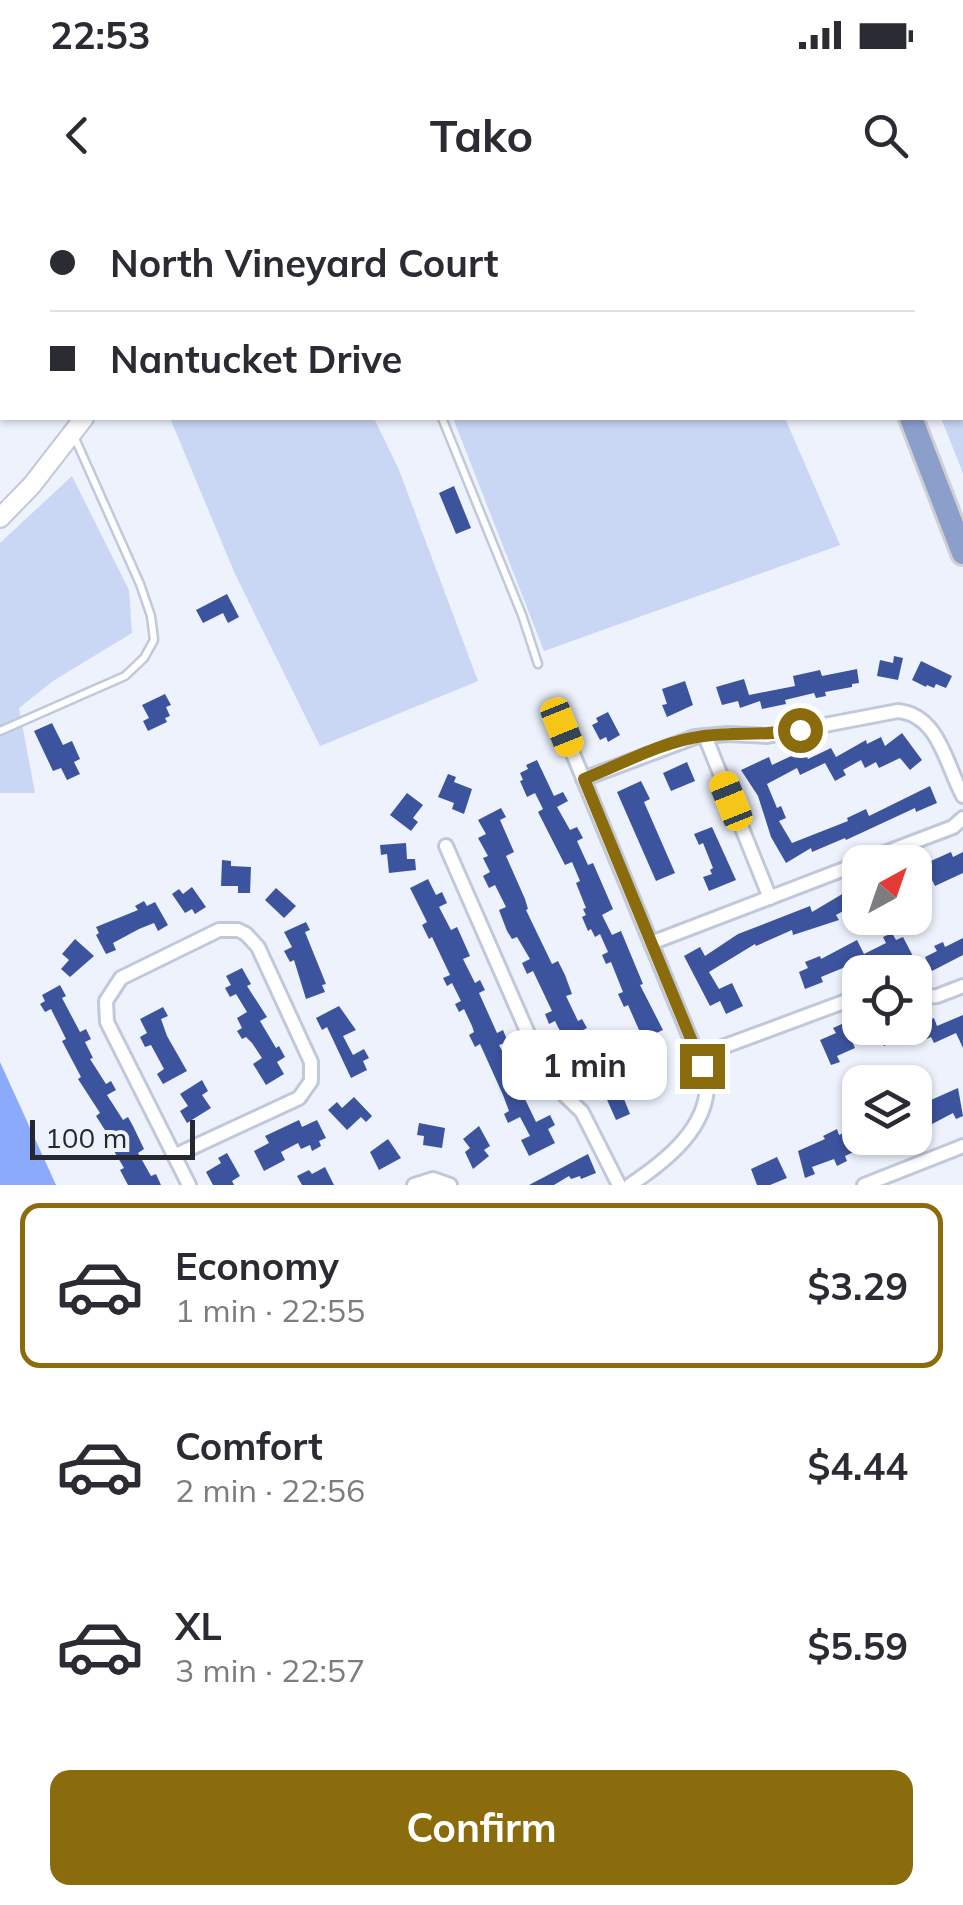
<!DOCTYPE html>
<html lang="en">
<head>
<meta charset="utf-8">
<style>
	:root { --surface:#fff; --page:#f7f7f7; --text:#2b2b33; --muted:#7c7c81; --line:#e1e1e2; --accent:#8b6c0c }
	body { margin:0; font-family:Mulish,sans-serif; background:var(--page); color:var(--text); height:100vh; display:flex; flex-direction:column; font-size:38px; white-space:nowrap }
	* { box-sizing:border-box; margin:0 }
	p { font-size:32px; color:var(--muted) }
	.icon { flex:none; width:55px; height:55px; fill:none; stroke:currentColor; stroke-width:2; stroke-linecap:round; stroke-linejoin:round }
	.map { position:relative; height:985px; overflow:hidden }
	.panel { display:flex; flex-direction:column; background:var(--surface); flex:1 }
	.panel>* { flex:none }
	.top-card { position:absolute; left:0px; top:0px; width:965px; height:220px; box-shadow:0 2px 8px #0004; display:grid; align-content:center; height:220px; padding:0 50px; background:var(--surface) }
	.needle { width:65px; rotate:40deg }
	.buttons { position:absolute; left:842px; top:645px; display:grid; gap:20px }
	.buttons a { display:grid; place-items:center; width:90px; height:90px; border-radius:20px; background:var(--surface); box-shadow:0 2px 8px #0004; font-size:50px }
	.scale { position:absolute; left:30px; bottom:25px; width:165px; box-sizing:border-box; padding-left:10px; border:5px solid #25282e; border-top:0; font-size:28px; line-height:35px; white-space:nowrap; color:#25282e; -webkit-text-stroke:8px #edf2fd; paint-order:stroke }
	.end { position:absolute; width:45px; height:45px; margin:-22px; border:12px solid #8b6c0c; background:#fff; box-shadow:0 0 0 5px #fff }
	.from { border-radius:50% }
	.bubble { position:absolute; height:70px; border-radius:20px; background:var(--surface); box-shadow:0 2px 8px #0004; font-size:32px; font-weight:700; line-height:70px; text-align:center }
	.car { position:absolute; width:30px; height:60px; margin:-30px -15px; border-radius:12px; box-shadow:0 0 8px 2px #0007; background:linear-gradient(#f5c518 24%,#345 0 40%,#f5c518 0 76%,#345 0 86%,#f5c518 0) }
	.top-card b { display:flex; align-items:center; gap:35px; height:95px; font-size:38px }
	.top-card b+b { border-top:2px solid var(--line) }
	.top-card i { width:25px; height:25px; background:var(--text) }
	ul { padding:18px 0 0; list-style:none }
	li { display:flex; align-items:center; gap:30px; height:165px; margin:0 20px 15px; padding:0 30px; border:5px solid transparent; border-radius:20px }
	li div { flex:1 }
	li b { display:block; font-size:38px }
	li em { font-style:normal; font-weight:700 }
	li.active { border-color:var(--accent) }
	li>.icon { width:90px; height:90px; stroke-width:1.5 }
	.cta { display:flex; gap:20px; margin-top:auto; padding:20px 50px }
	.cta a { flex:1; height:115px; border-radius:20px; background:var(--accent); color:#fff; font-size:40px; font-weight:700; line-height:115px; text-align:center }
	.status { display:flex; justify-content:space-between; align-items:center; height:70px; padding:0 50px; background:var(--surface); direction:ltr }
	.status svg { height:28px; fill:currentColor }
	header { display:flex; justify-content:space-between; align-items:center; height:130px; padding:0 50px; background:var(--surface); font-size:45px; font-weight:700 }
	.map>svg:first-child { display:block }
	.green { fill:#c9d6f4 }
	.water { fill:#8baafb }
	.building { fill:#3c549e }
	.lines { fill:none; stroke-linecap:round; stroke-linejoin:round }
	.service-casing { stroke:#c1c8da; stroke-width:11 }
	.minor-casing { stroke:#c1c8da; stroke-width:18 }
	.secondary-casing { stroke:#c1c8da; stroke-width:22 }
	.trunk-casing { stroke:#cfd0d1; stroke-width:28 }
	.service { stroke:#fff; stroke-width:6 }
	.minor { stroke:#fff; stroke-width:12 }
	.secondary { stroke:#fff; stroke-width:18 }
	.trunk { stroke:#8c9ecc; stroke-width:22 }
	.route { stroke:#8b6c0c; stroke-width:12 }
</style>
</head>
<body>
<div class="status"><b>22:53</b><svg viewBox="0 0 49 12"><path d="M0 12V9h3v3zM5 12V6h3v6zM10 12V3h3v9zM15 12V0h3v12zM26 1h20v11H26zM47 4h2v5h-2z"/></svg></div>
<header><svg class="icon" aria-label="back" viewBox="0 0 24 24"><path d="M15 5l-7 7 7 7"/></svg>Tako<svg class="icon" aria-label="search" viewBox="0 0 24 24"><circle cx="10" cy="10" r="6"/><path d="M15 15l6 6"/></svg></header>
<div class="map">
<svg width="963" height="985" viewBox="0 0 963 985">
	<rect width="100%" height="100%" fill="#edf2fd"/>
	<g class="green">
		<polygon points="963,134 963,273 941,218 962,218"/>
		<polygon points="170,218 374,218 399,270 478,481 320,546 235,374"/>
		<polygon points="453,218 785,218 840,345 544,451"/>
		<polygon points="72,276 129,390 132,433 53,481 19,508 35,593 0,593 0,343"/>
	</g>
	<polygon class="water" points="0,862 56,985 0,985"/>
	<g class="building">
		<polygon points="454,286 471,328 456,334 439,293"/>
		<polygon points="227,394 239,417 228,423 223,413 203,423 196,410"/>
		<polygon points="894,456 903,458 898,480 877,476 880,460 893,463"/>
		<polygon points="921,461 952,476 946,488 936,484 934,488 927,485 926,487 912,480"/>
		<polygon points="857,469 859,483 852,484 852,487 825,492 826,496 816,498 814,493 785,500 786,504 762,509 760,501 740,508 738,501 722,505 716,487 744,479 749,495 795,486 793,476 820,470 822,476"/>
		<polygon points="685,481 693,505 667,517 662,505 667,504 662,489"/>
		<polygon points="165,494 171,505 166,507 170,516 165,518 167,522 148,531 143,521 149,518 142,505"/>
		<polygon points="608,512 620,535 608,542 606,537 600,540 592,525 598,522 596,518"/>
		<polygon points="52,523 63,545 72,541 80,559 74,562 80,574 67,580 61,568 53,571 34,531"/>
		<polygon points="902,533 922,560 910,570 900,558 879,568 876,562 865,568 861,560 843,570 846,575 835,581 825,563 800,575 797,568 767,584 777,608 781,606 786,618 779,621 792,643 848,621 847,618 866,609 869,616 930,586 937,603 916,612 915,608 846,640 845,638 812,652 811,648 786,663 771,637 758,596 741,570 769,557 772,565 804,550 808,559 831,548 836,557 866,540 867,544 881,537 885,546"/>
		<polygon points="537,560 554,596 563,592 568,601 557,607 570,630 577,627 583,638 577,641 588,665 593,663 613,709 602,715 612,735 621,731 643,784 640,785 663,830 643,839 628,805 624,807 618,794 623,792 611,762 606,764 602,755 608,752 600,734 595,737 591,729 588,731 582,717 586,715 583,709 586,708 576,683 580,681 572,662 565,665 538,612 543,609 535,593 527,597 520,581 523,580 520,573 528,569 526,565"/>
		<polygon points="687,562 695,581 671,591 663,573"/>
		<polygon points="448,574 456,577 454,582 472,589 464,614 452,609 454,603 438,597"/>
		<polygon points="641,581 650,599 644,602 675,673 656,681 617,592"/>
		<polygon points="407,593 423,605 413,618 418,622 411,631 390,615"/>
		<polygon points="501,608 506,617 500,620 514,652 506,656 525,699 528,709 526,710 552,764 558,761 565,775 572,794 566,796 578,821 582,819 587,828 581,831 593,855 598,853 607,872 612,869 629,897 624,899 630,914 616,920 600,884 592,888 585,874 578,877 568,858 565,860 559,848 567,845 555,821 549,824 545,814 552,811 533,771 527,774 522,763 530,759 517,737 512,739 507,731 499,710 506,707 495,685 489,688 483,676 490,672 483,658 488,656 478,638 486,634 478,620"/>
		<polygon points="712,627 736,680 709,691 703,677 712,674 710,670 713,668 703,643 699,645 694,634"/>
		<polygon points="406,643 407,659 415,659 416,670 389,673 387,654 381,655 380,645"/>
		<polygon points="951,652 953,657 963,652 963,673 935,686 930,676 915,683 915,668"/>
		<polygon points="222,660 231,661 231,666 251,667 250,693 238,693 238,686 221,686"/>
		<polygon points="428,679 436,695 442,692 447,703 439,707 451,730 457,727 462,738 470,756 463,759 475,783 480,780 485,790 479,793 497,833 503,830 508,842 499,845 511,868 517,865 524,877 531,894 524,897 536,922 550,915 555,925 548,929 555,943 529,956 521,940 530,936 520,917 508,923 504,914 509,911 503,895 480,844 475,847 469,835 474,832 472,826 464,809 459,812 455,804 461,801 452,783 447,786 443,778 450,775 432,737 429,739 422,725 427,722 410,688"/>
		<polygon points="192,687 206,707 195,714 192,709 185,713 172,694 179,689 183,694"/>
		<polygon points="276,688 296,706 284,718 265,700"/>
		<polygon points="844,693 852,706 836,715 839,720 793,735 792,730 756,746 755,744 709,772 719,789 732,783 743,806 726,814 720,801 710,806 684,756 700,747 705,756 738,734 810,706 812,712"/>
		<polygon points="144,701 147,706 155,702 168,725 158,731 154,723 139,729 113,743 116,750 106,754 96,735 99,733 96,727 138,710 135,706"/>
		<polygon points="306,722 310,730 305,732 326,784 322,785 325,792 306,799 294,760 290,762 284,751 292,747 284,732"/>
		<polygon points="892,733 896,740 903,737 915,760 904,766 901,758 887,765 883,758 859,770 855,763 821,777 823,782 805,789 799,772 808,768 805,762 820,756 821,759 857,740 864,754 886,743 883,737"/>
		<polygon points="963,738 963,755 932,771 925,757 937,751 934,746 943,742 945,747"/>
		<polygon points="75,739 94,756 70,777 61,769 69,760 62,754"/>
		<polygon points="242,768 251,784 247,786 267,817 260,821 276,848 279,846 285,857 277,862 284,874 266,885 253,864 262,858 252,843 246,837 242,839 237,831 242,828 237,818 247,812 236,794 230,797 225,788 231,785 226,776"/>
		<polygon points="60,785 66,796 62,798 80,832 86,829 91,839 85,842 93,858 90,859 106,884 111,881 116,890 107,895 123,920 128,917 133,926 144,949 138,953 151,976 156,974 161,985 128,985 120,970 124,968 114,951 117,949 96,916 100,913 78,879 81,877 62,841 66,839 51,809 45,812 40,804 45,801 42,795"/>
		<polygon points="339,806 356,830 343,836 353,855 364,849 369,858 363,861 367,870 351,878 327,827 322,830 316,818"/>
		<polygon points="163,807 168,816 161,819 167,836 187,871 163,884 157,874 164,869 151,845 145,847 140,837 147,833 140,819"/>
		<polygon points="963,815 963,848 956,833 934,843 931,837 916,844 909,828 934,818 937,826"/>
		<polygon points="844,823 855,848 837,856 840,862 831,865 820,840 836,833 833,828"/>
		<polygon points="864,828 906,828 890,836 893,841 884,846 880,838 871,842"/>
		<polygon points="202,880 208,891 202,895 211,908 187,923 180,911 188,906 180,894"/>
		<polygon points="958,888 963,916 956,919 953,913 915,933 915,907"/>
		<polygon points="354,897 372,916 366,922 361,917 347,930 328,910 337,902 342,908"/>
		<polygon points="299,920 302,927 317,920 326,938 319,941 321,946 312,951 310,945 301,949 298,943 281,952 285,960 264,971 254,951 269,943 265,936"/>
		<polygon points="419,923 445,928 442,948 423,945 424,936 417,935"/>
		<polygon points="479,926 490,946 484,950 489,956 473,969 465,952 470,948 463,939"/>
		<polygon points="837,929 839,935 852,929 858,943 863,938 897,938 871,953 867,946 845,956 847,961 837,966 834,959 812,967 815,974 805,978 798,951 825,939 823,936"/>
		<polygon points="388,939 401,958 379,970 370,952"/>
		<polygon points="227,953 240,976 232,981 234,985 213,985 206,972 221,963 218,958"/>
		<polygon points="588,954 596,973 581,979 580,976 571,979 569,976 554,985 529,985"/>
		<polygon points="777,957 787,978 770,985 757,985 751,969"/>
		<polygon points="325,967 334,985 302,985 297,976 309,970 312,974"/>
	</g>
	<g class="lines">
		<g class="service-casing">
			<g id="service">
				<polyline points="340,0 344,2"/>
				<polyline points="679,0 680,2"/>
				<polyline points="374,2 380,0"/>
				<polyline points="442,218 522,415 538,464"/>
				<polyline points="0,531 125,476 144,458 154,440 151,416 140,384 73,234"/>
			</g>
		</g>
		<g class="minor-casing">
			<g id="minor">
				<path d="M562 527 707 879C710 927 666 961 630 985"/>
				<polyline points="705,536 770,698"/>
				<path d="M583 579 695 537 728 534 767 536 898 511C939 515 946 565 963 596"/>
				<polyline points="446,646 544,870 553,884 582,912 619,985"/>
				<polyline points="861,662 953,627 963,618"/>
				<polyline points="651,743 860,663"/>
				<polyline points="915,798 937,796 963,786"/>
				<polyline points="698,856 860,796"/>
				<polyline points="174,956 299,898 311,881 311,862 258,747 246,734 238,730 219,730 121,778 106,801 107,822 189,985"/>
				<polyline points="414,985 433,979 450,985"/>
				<polyline points="864,985 963,946"/>
			</g>
		</g>
		<g class="secondary-casing">
			<g id="secondary">
				<polyline points="219,2 220,0"/>
				<polyline points="0,318 32,285 84,218"/>
			</g>
		</g>
		<g class="trunk-casing">
			<g id="trunk">
				<polyline points="827,0 828,2"/>
				<polyline points="911,218 963,353"/>
			</g>
		</g>
		<use href="#service" class="service"/>
		<use href="#minor" class="minor"/>
		<use href="#secondary" class="secondary"/>
		<use href="#trunk" class="trunk"/>
	</g>
	<g class="lines">
		<path class="route" d="M702 866 584 579C622 564 663 541 704 536 738 532 764 536 800 530"/>
	</g>
</svg>
<div class="buttons">
<a><svg class="needle" viewBox="-14 -14 28 28"><path d="M0-13l5 13h-10z" fill="#e53935"/><path d="M0 13l5-13h-10z" fill="#7c7c81"/></svg></a>
<a><svg class="icon" aria-label="locate" viewBox="0 0 24 24"><circle cx="12" cy="12" r="6"/><path d="M12 2v4M12 18v4M2 12h4M18 12h4"/></svg></a>
<a><svg class="icon" aria-label="layers" viewBox="0 0 24 24"><path d="M12 4l9 5-9 5-9-5zM3 14l9 5 9-5"/></svg></a>
</div>
<div class="scale">100 m</div>
<i class="end from" style="left:800px;top:530px"></i>
<i class="end" style="left:702px;top:866px"></i>
<div class="bubble" style="left:502px;top:830px;width:165px">1 min</div>
<i class="car" style="left:562px;top:527px;rotate:158deg"></i>
<i class="car" style="left:731px;top:601px;rotate:338deg"></i>
<div class="top-card">
<b><i class="from"></i>North Vineyard Court</b>
<b><i></i>Nantucket Drive</b>
</div>
</div>
<section class="panel">
<ul>
<li class="active"><svg class="icon" aria-label="car" viewBox="0 0 24 24"><path d="M5 17H2v-5l4-1 3-4h7l3 4 3 1v5h-3M9 17h6M6 11h13"/><circle cx="7" cy="17" r="2"/><circle cx="17" cy="17" r="2"/></svg><div><b>Economy</b><p>1 min · 22:55</p></div><em>$3.29</em></li>
<li><svg class="icon" aria-label="car" viewBox="0 0 24 24"><path d="M5 17H2v-5l4-1 3-4h7l3 4 3 1v5h-3M9 17h6M6 11h13"/><circle cx="7" cy="17" r="2"/><circle cx="17" cy="17" r="2"/></svg><div><b>Comfort</b><p>2 min · 22:56</p></div><em>$4.44</em></li>
<li><svg class="icon" aria-label="car" viewBox="0 0 24 24"><path d="M5 17H2v-5l4-1 3-4h7l3 4 3 1v5h-3M9 17h6M6 11h13"/><circle cx="7" cy="17" r="2"/><circle cx="17" cy="17" r="2"/></svg><div><b>XL</b><p>3 min · 22:57</p></div><em>$5.59</em></li>
</ul>
<div class="cta"><a>Confirm</a></div>
</section>
</body>
</html>
